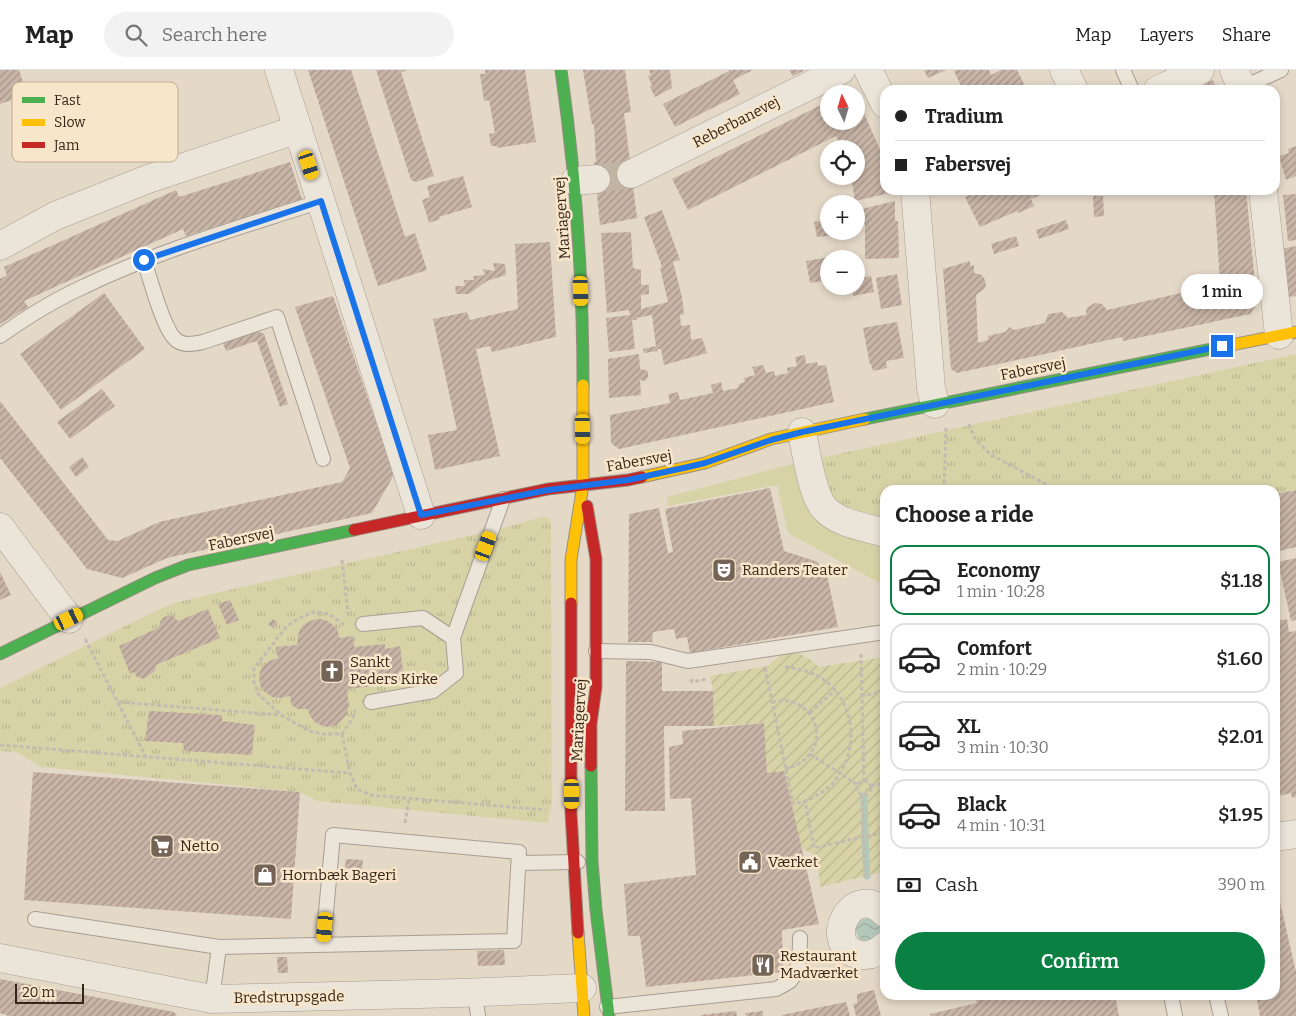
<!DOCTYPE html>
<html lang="en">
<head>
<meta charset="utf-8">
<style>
	:root { --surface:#fff; --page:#f2f2f2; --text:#222; --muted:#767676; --line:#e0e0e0; --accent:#0b8043 }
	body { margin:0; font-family:Bitter,serif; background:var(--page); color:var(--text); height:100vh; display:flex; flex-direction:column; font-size:19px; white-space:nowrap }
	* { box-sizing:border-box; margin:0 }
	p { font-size:16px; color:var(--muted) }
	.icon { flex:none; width:28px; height:28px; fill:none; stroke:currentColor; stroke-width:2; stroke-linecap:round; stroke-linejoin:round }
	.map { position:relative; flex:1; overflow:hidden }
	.sheet { position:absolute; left:880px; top:415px; width:400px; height:515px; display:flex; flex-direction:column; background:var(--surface); border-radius:15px; box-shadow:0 2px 8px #0003 }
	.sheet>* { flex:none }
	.banner { position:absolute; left:880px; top:15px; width:400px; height:110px; border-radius:15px; box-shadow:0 2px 8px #0003; display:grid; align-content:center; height:110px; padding:0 15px; background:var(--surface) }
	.needle { width:32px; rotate:355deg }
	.controls { position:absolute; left:820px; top:15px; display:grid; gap:10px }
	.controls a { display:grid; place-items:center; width:45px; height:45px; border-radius:50%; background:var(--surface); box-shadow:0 2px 8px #0003; font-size:25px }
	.scale { position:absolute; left:15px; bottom:12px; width:69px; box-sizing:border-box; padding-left:5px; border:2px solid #362519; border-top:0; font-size:14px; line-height:18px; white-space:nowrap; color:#362519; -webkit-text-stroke:4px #f8e6ca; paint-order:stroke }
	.end { position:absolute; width:22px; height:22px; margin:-11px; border:6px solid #1a73e8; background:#fff; box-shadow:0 0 0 2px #fff }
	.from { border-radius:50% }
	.bubble { position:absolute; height:35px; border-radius:18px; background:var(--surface); box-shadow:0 2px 8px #0003; font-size:16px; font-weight:600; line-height:35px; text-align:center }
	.car { position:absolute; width:15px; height:30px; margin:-15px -8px; border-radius:6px; box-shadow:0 0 4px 1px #0007; background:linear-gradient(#f5c518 24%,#345 0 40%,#f5c518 0 76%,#345 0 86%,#f5c518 0) }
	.banner b { display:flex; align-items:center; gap:18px; height:48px; font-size:19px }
	.banner b+b { border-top:1px solid var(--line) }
	.banner i { width:12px; height:12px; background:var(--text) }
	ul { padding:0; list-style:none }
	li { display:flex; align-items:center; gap:15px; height:70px; margin:0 10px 8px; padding:0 5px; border:2px solid var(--line); border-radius:15px }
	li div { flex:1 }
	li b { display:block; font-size:19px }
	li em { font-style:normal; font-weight:600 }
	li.selected { border-color:var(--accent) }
	li>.icon { width:45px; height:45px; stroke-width:1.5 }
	h2 { padding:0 15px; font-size:22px; line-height:60px }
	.pay { display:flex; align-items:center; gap:12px; height:55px; padding:0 15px; font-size:19px }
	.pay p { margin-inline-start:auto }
	.action { display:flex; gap:10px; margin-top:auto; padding:10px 15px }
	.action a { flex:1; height:58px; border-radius:30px; background:var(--accent); color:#fff; font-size:20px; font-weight:600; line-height:58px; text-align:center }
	header { display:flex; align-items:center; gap:30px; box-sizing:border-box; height:70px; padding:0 25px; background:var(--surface); border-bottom:1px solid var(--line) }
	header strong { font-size:24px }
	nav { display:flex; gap:28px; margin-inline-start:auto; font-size:18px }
	.search { width:350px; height:45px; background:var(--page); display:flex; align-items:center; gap:12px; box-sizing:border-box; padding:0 18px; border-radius:28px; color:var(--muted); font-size:19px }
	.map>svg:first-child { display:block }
	.grass { fill:#d8d3a7 }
	.park { fill:url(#park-tufts) }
	.garden { fill:url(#garden-furrows) }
	.water { fill:url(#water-waves) }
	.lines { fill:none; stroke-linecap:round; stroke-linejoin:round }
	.stream { stroke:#b4c8ba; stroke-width:7 }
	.building { fill:url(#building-hatch) }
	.street-tunnel { stroke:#c1b4a4; stroke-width:28; stroke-dasharray:28 14; stroke-linecap:butt }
	.lane-casing { stroke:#a89d91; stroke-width:16 }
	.street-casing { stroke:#a89d91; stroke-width:29 }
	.fast-casing { stroke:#988d81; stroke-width:13 }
	.slow-casing { stroke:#988d81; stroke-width:13 }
	.jam-casing { stroke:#988d81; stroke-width:13 }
	.path { stroke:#c3bab0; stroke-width:3; stroke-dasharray:4 2.5; stroke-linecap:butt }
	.lane { stroke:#ebe4d9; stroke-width:14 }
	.street { stroke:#ebe4d9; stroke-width:28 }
	.fast { stroke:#4caf50; stroke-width:11 }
	.slow { stroke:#ffc107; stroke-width:11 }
	.jam { stroke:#c62828; stroke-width:11 }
	.route { stroke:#1a73e8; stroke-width:6 }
	.labels { text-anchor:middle; stroke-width:5; stroke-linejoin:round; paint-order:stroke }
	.street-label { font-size:15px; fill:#362519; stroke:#f8e6ca }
	.poi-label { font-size:15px; fill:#362519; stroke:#f8e6ca; text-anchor:start }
	.key { fill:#f8e6ca; stroke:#beac95; stroke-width:1 }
	.key-label { font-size:14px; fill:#362519 }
</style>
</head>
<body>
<header>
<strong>Map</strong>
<div class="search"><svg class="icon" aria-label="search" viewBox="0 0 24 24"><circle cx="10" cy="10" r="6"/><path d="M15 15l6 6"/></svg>Search here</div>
<nav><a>Map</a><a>Layers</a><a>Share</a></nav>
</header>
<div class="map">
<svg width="1296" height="946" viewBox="0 0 1296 946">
	<defs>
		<pattern id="park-tufts" width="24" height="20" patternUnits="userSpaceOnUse" patternTransform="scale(1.25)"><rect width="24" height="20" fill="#d8d3a7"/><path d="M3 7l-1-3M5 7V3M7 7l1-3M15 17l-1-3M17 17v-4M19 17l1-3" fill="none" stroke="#bab58f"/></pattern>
		<pattern id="garden-furrows" width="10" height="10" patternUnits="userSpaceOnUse" patternTransform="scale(1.25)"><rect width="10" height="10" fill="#d8d3a7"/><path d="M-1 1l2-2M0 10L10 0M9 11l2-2" fill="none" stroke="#bab58f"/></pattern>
		<pattern id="water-waves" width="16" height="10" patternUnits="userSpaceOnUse" patternTransform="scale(1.25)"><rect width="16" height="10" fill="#b4c8ba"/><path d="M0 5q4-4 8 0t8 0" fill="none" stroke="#9bac9f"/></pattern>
		<pattern id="building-hatch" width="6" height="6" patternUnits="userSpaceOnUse" patternTransform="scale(1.25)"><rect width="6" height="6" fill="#c8b5a7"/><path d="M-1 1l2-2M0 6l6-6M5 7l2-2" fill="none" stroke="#a39387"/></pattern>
	</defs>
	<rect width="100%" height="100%" fill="#e4d8c7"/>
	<polygon class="grass" points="796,393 804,428 885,474 885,516 788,463 777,415 668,436 667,427"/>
	<g class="park">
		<path d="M1296 284V420L1275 424V420H885V448C871 444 834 436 827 423 823 416 822 397 820 388Z"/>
		<polygon points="544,446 550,449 551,452 552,732 548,753 317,731 300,722 41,697 16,682 0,681 0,618 162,538 178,532 229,520 508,457"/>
	</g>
	<polygon class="garden" points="795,582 810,589 819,597 885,587 885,804 882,802 820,817 817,786 801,778 767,703 764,653 714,656 713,621 710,606 768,596 780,585"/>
	<circle class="water" cx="868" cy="860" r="12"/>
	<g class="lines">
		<g class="stream">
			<polyline points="864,726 865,762"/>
			<polyline points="865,769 867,806"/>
		</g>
	</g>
	<g class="building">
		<polygon points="0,0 19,0 27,25 0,34"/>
		<polygon points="308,0 351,0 405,167 415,163 427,200 378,216"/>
		<polygon points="376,0 408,0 401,2 434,106 416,112 411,110"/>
		<polygon points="485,0 525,0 536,72 497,78 497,76 491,76 489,64 495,63 489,30 484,31 480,4 485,4"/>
		<polygon points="583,0 625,0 631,42 624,43 637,148 600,155 594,92 596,92 594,54 592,55"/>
		<polygon points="649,0 670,0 672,18 655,27 650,17 652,16 648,6 651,5"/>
		<polygon points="728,0 753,0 733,10 740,24 675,57 663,34 729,1"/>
		<polygon points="789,0 805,0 793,6"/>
		<polygon points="924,0 946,0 928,8"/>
		<polygon points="956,0 989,0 991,5 1001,0 1017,0 1027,20 963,20 954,1"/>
		<polygon points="1213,10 1217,20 1192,20"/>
		<polygon points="856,25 881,82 885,101 885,120 889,120 890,123 855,131 851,106 856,106 856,79 842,79 836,66 688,140 672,109 829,31 829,51 856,51"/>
		<polygon points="1296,76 1296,106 1286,110 1279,86 1289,83 1288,79"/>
		<polygon points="290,92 302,129 186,166 183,159 24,231 28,237 0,254 0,209 7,205 4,197 176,120 179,127"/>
		<polygon points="463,106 472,137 439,147 440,149 429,153 422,130 430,127 427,116"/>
		<polygon points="980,120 1052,120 1031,129 1034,136 1018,143 1017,141 980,157 965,127"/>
		<polygon points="1214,120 1246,120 1257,234 1250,244 1123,271 1122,267 957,303 951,299 943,199 970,191 970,196 974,195 974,203 982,205 985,210 986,216 983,220 976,225 978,273 988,270 988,266 1005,262 1010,257 1014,260 1045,253 1048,244 1062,242 1068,248 1086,245 1086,241 1088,237 1095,233 1102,234 1107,240 1220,214"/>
		<polygon points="1296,124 1296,170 1288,171 1283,125"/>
		<polygon points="1093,126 1103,126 1104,146 1094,147"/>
		<polygon points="895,131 895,151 898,151 899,188 865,189 865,154 863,154 862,139"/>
		<polygon points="662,140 680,190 673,192 682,227 684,244 680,245 681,256 690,255 691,270 702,268 707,283 664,295 661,279 657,279 658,281 644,283 643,279 656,276 652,245 636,248 637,250 632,250 635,279 609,282 606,248 630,245 629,240 607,243 601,163 631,162 633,198 641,200 641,215 649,215 649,224 641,225 641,239 668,232 660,198 662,197 644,147"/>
		<polygon points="825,143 829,143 829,161 849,161 849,164 817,167 814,152 826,150"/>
		<polygon points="1066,150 1069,159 1039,169 1036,160"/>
		<polygon points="1016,166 1019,176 994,184 991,174"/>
		<polygon points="550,172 556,267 492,282 490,276 476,279 500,386 435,400 428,365 457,360 433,249 467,242 470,250 518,239 515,174"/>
		<polygon points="1296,176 1296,226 1289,227 1281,179"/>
		<polygon points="841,185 841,189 829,189 829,210 810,213 806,191"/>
		<polygon points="493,193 505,194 506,205 487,211 469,224 456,224 455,216 465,216 464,210 474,210 473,206 485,205 483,199 495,201"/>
		<polygon points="897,204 902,235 881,239 876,208"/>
		<polygon points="871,206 874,222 853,226 851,216 856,216 856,209"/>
		<polygon points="104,223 145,279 61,340 20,284"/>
		<polygon points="333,226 394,405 372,443 167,488 122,508 87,499 0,388 0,331 108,470 118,471 159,452 342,412 350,398 295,237"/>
		<polygon points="897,252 904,288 886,291 887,298 873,301 871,294 870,295 863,258"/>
		<polygon points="257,261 264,264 288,334 280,337 257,271 226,281 223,273"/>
		<polygon points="639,284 640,299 648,301 648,307 645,311 640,310 641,325 609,328 608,289"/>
		<polygon points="805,285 806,294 817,292 818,296 826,295 834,332 619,379 611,373 610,345 670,333 668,324 678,322 680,330 713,323 711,315 721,312 723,321 738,318 739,314 745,312 744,308 755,305 752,297 763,295 766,303 774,301 775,306 788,303 787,298 797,296 795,287"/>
		<polygon points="102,319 115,336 70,369 57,352"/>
		<polygon points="82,387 89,397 76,407 69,397"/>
		<polygon points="770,418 784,481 818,492 820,501 826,500 838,557 690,583 687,567 676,569 674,559 653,562 652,572 628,572 629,444 659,438 668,483 673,482 665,439"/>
		<polygon points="1296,420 1296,477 1275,482 1275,424"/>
		<polygon points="1296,488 1296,550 1291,551 1278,492"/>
		<polygon points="0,502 11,525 0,530"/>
		<polygon points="230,530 239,550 227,555 218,534"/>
		<polygon points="208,539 220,568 156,595 155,601 144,609 137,607 134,602 130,604 119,576 160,557 160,552 164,547 172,545 178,551"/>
		<polygon points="1275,547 1277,551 1287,549 1289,562 1296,561 1296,727 1292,728 1291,723 1275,727"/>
		<polygon points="273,549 278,553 273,558 268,554"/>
		<polygon points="320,549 328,551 334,556 338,561 339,568 353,566 354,577 385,574 385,579 400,576 404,609 391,611 391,614 347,619 349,635 347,644 337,655 329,657 322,656 315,652 310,646 308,639 298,639 291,635 290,626 281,628 272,627 265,622 260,615 259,605 262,597 269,591 278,588 276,577 297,575 298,566 300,559 306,553 313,550"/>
		<polygon points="626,591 662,592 662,621 713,621 714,656 664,656 665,741 625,741"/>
		<polygon points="149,641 222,645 222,651 255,655 252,685 184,681 183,673 145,671"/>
		<polygon points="764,653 767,703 784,701 819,854 782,860 783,902 646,917 640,866 628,866 624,814 696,805 691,728 670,729 669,677 683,674 682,661"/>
		<polygon points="33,702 300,722 291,849 24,830"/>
		<polygon points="346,789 363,790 362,799 345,798"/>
		<polygon points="1275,810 1296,902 1296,946 1260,946 1256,925 1275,925"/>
		<polygon points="504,880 505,895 478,896 477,881"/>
		<polygon points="277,887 287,887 288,903 278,903"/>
		<polygon points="0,909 174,942 177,946 9,946 0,943"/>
		<polygon points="874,920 881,946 856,946 853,934 857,933 857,924"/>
		<polygon points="975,925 1115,925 1119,946 931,946 930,944 977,933"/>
		<polygon points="846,932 850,946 782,946 782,945"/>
		<polygon points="736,941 737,946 701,946 701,945"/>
		<polygon points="763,941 763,946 746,946 745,943"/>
	</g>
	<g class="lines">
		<polyline class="street-tunnel" points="596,109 631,104"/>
		<g class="lane-casing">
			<g id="lane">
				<polyline points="1123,0 1132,20"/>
				<polyline points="1242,18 1281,0"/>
				<path d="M144 190C150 208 163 259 176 270 184 276 193 274 203 272L277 247 323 389"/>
				<path d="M0 266C27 247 56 229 85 216 160 180 242 157 321 131"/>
				<polyline points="363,554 423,548 453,568 456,603 433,621 371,632"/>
				<polyline points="453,568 503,429"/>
				<polyline points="596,581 651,582 688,591 885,562"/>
				<polyline points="519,793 578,792"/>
				<polyline points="35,849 219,877 514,871 519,782 333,765 323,875"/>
				<polyline points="475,923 478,946"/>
				<polyline points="1171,925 1175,946"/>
				<polyline points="1216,925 1221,946"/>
				<polyline points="212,929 219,877"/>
				<path d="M607 937 776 919C780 917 786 914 790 911 800 900 800 882 800 868"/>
			</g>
		</g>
		<g class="street-casing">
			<g id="street">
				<polyline points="279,0 421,445"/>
				<polyline points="868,0 885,34"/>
				<polyline points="1064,0 1074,20"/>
				<polyline points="1234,0 1243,20"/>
				<polyline points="1158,20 1200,0"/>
				<polyline points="631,104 841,0"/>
				<polyline points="575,111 596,109"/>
				<polyline points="915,120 931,318 935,334"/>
				<polyline points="1263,120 1279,265"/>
				<polyline points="0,176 55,146 148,109 298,59"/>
				<path d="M802 362C806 381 812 426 825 439 839 454 866 457 885 463"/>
				<polyline points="0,457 69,549"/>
				<polyline points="1275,767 1296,764"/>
				<path d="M885 843C851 809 819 878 861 885 870 886 878 883 885 876"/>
				<polyline points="0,888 212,929 460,923 582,918"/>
			</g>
		</g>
		<g class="fast-casing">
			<g id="fast">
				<path d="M561 0C576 105 583 209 583 315"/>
				<polyline points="865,349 1216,278"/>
				<polyline points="0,584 155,508 188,495 354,460"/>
				<polyline points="591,696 592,791 596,840 609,946"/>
			</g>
		</g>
		<g class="slow-casing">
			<g id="slow">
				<polyline points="1216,278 1296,262"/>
				<polyline points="642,407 705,393 771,369 865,349"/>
				<polyline points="571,533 571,490 583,415 583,315"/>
				<polyline points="578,863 584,946"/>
			</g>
		</g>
		<g class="jam-casing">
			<g id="jam">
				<polyline points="587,436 596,489 596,617 591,654 591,696"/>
				<polyline points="354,460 548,419 628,410 642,407"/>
				<polyline points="571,533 571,743 578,863"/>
			</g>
		</g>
		<g class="path">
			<polyline points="969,354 975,369 991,385 1057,420"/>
			<polyline points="944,420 946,358"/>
			<polyline points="342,490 348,544"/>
			<polyline points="344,555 329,544 315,542 303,546 287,556 254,598 254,613 258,624 281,645 309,661 323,664 342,664 353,648 355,640"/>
			<polyline points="85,569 146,687"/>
			<polyline points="861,584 864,711"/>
			<path d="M785 597C798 599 810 601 821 608 858 632 860 684 831 715 824 722 814 727 805 731L814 778 885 762"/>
			<polyline points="765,598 793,734 805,731"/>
			<polyline points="691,609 692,612 707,609"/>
			<polyline points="861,626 885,621"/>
			<polyline points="118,632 280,645"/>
			<path d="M772 632C779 631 785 630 792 632 814 638 825 667 809 685 803 693 794 696 785 699"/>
			<polyline points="810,643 835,620"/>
			<polyline points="342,664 350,703 357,719 370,725 546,740"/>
			<polyline points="0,675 350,703"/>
			<polyline points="810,684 858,715"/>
			<circle cx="864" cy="718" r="7"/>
			<polyline points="871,716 885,713"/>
			<polyline points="862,725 865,809"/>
			<polyline points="405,753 409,729"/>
		</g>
		<use href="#lane" class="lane"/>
		<use href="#street" class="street"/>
		<use href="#fast" class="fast"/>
		<use href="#slow" class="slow"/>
		<use href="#jam" class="jam"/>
	</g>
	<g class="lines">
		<polyline class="route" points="144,190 321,131 421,445 548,420 628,410 688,397 705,393 771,370 802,362 1222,276"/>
	</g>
	<defs>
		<g id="theatre-square" transform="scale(1.25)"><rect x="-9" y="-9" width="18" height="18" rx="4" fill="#736456" stroke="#f8e6ca"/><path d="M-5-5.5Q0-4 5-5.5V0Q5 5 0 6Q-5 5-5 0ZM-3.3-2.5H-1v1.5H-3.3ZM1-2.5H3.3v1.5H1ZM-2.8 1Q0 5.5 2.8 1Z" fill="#fff"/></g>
		<g id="church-square" transform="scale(1.25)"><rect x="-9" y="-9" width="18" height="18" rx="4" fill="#736456" stroke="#f8e6ca"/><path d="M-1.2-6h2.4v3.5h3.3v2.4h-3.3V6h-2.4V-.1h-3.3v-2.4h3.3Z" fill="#fff"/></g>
		<g id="supermarket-square" transform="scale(1.25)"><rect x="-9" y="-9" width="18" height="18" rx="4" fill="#736456" stroke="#f8e6ca"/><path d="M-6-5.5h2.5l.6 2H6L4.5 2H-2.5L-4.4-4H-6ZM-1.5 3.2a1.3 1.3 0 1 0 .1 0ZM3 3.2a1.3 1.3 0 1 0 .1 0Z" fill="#fff"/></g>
		<g id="civic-square" transform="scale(1.25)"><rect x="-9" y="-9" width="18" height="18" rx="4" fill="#736456" stroke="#f8e6ca"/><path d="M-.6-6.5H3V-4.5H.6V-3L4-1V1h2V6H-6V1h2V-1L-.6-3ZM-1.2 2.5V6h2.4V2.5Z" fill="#fff"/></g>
		<g id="shop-square" transform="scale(1.25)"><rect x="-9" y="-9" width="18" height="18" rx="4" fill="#736456" stroke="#f8e6ca"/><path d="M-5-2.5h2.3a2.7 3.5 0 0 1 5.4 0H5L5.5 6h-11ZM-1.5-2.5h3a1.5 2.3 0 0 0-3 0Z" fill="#fff"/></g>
		<g id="restaurant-square" transform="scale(1.25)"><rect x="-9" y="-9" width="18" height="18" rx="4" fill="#736456" stroke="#f8e6ca"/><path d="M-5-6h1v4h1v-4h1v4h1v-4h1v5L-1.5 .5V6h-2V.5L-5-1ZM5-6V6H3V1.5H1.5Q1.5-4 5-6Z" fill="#fff"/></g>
	</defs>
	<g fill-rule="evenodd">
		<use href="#theatre-square" x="724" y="500"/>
		<use href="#church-square" x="332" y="601"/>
		<use href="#supermarket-square" x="162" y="776"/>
		<use href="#civic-square" x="750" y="792"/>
		<use href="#shop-square" x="265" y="805"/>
		<use href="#restaurant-square" x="763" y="895"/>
	</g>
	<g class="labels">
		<g class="street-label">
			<text transform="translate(736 52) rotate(-27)" y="5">Reberbanevej</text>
			<text transform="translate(562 148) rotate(-94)" y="5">Mariagervej</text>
			<text transform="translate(1033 299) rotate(-11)" y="5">Fabersvej</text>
			<text transform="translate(639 391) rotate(-10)" y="5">Fabersvej</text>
			<text transform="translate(241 469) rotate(-12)" y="5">Fabersvej</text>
			<text transform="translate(579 650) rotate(-87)" y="5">Mariagervej</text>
			<text transform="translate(289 927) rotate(-1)" y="5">Bredstrupsgade</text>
		</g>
		<g class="poi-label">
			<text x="742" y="505">Randers Teater</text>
			<text x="350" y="597">Sankt<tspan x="350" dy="17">Peders Kirke</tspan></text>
			<text x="180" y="781">Netto</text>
			<text x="768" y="797">Værket</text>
			<text x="282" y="810">Hornbæk Bageri</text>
			<text x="780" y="891">Restaurant<tspan x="780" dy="17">Madværket</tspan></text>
		</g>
	</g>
	<rect x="12" y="12" width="166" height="80" rx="8" class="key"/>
	<rect x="22" y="27" width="23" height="6" fill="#4caf50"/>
	<rect x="22" y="49" width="23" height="7" fill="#ffc107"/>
	<rect x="22" y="72" width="23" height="6" fill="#c62828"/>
	<g class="key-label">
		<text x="54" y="35">Fast</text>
		<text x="54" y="57">Slow</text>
		<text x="54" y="80">Jam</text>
	</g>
</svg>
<div class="controls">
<a><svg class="needle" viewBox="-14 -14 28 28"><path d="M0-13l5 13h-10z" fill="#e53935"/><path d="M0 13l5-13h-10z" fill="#767676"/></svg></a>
<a><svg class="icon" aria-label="locate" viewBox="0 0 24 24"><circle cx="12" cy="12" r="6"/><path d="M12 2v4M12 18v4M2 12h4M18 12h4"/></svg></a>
<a>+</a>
<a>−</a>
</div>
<div class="scale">20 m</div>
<i class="end from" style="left:144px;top:190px"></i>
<i class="end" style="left:1222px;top:276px"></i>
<div class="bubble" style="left:1181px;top:204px;width:82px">1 min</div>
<i class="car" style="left:309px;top:95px;rotate:162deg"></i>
<i class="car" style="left:581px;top:221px;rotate:178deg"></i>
<i class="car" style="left:583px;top:359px;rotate:179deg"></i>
<i class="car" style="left:486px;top:476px;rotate:20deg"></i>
<i class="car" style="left:69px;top:549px;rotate:64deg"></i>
<i class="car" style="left:572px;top:724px;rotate:180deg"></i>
<i class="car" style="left:325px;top:857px;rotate:185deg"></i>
<div class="banner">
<b><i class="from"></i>Tradium</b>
<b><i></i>Fabersvej</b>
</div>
<section class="sheet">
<h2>Choose a ride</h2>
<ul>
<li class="selected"><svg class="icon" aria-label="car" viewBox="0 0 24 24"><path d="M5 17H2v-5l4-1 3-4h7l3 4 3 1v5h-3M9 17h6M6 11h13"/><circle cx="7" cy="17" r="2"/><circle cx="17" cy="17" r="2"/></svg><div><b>Economy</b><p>1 min · 10:28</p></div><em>$1.18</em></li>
<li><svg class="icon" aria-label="car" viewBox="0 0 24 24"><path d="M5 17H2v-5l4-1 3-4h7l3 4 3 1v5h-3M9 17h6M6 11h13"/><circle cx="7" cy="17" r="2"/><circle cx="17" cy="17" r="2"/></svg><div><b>Comfort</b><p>2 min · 10:29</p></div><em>$1.60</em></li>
<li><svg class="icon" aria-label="car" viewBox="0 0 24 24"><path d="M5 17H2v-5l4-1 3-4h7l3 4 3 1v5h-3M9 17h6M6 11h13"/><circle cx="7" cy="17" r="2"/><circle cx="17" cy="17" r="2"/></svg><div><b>XL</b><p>3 min · 10:30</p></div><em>$2.01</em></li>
<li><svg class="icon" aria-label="car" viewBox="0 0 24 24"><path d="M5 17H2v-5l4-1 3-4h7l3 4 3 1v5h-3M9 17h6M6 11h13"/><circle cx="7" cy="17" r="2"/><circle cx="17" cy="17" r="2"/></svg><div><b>Black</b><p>4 min · 10:31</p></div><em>$1.95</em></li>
</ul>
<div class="pay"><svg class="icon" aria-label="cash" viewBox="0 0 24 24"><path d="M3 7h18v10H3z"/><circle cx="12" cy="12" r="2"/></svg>Cash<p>390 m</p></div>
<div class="action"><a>Confirm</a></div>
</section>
</div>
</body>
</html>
